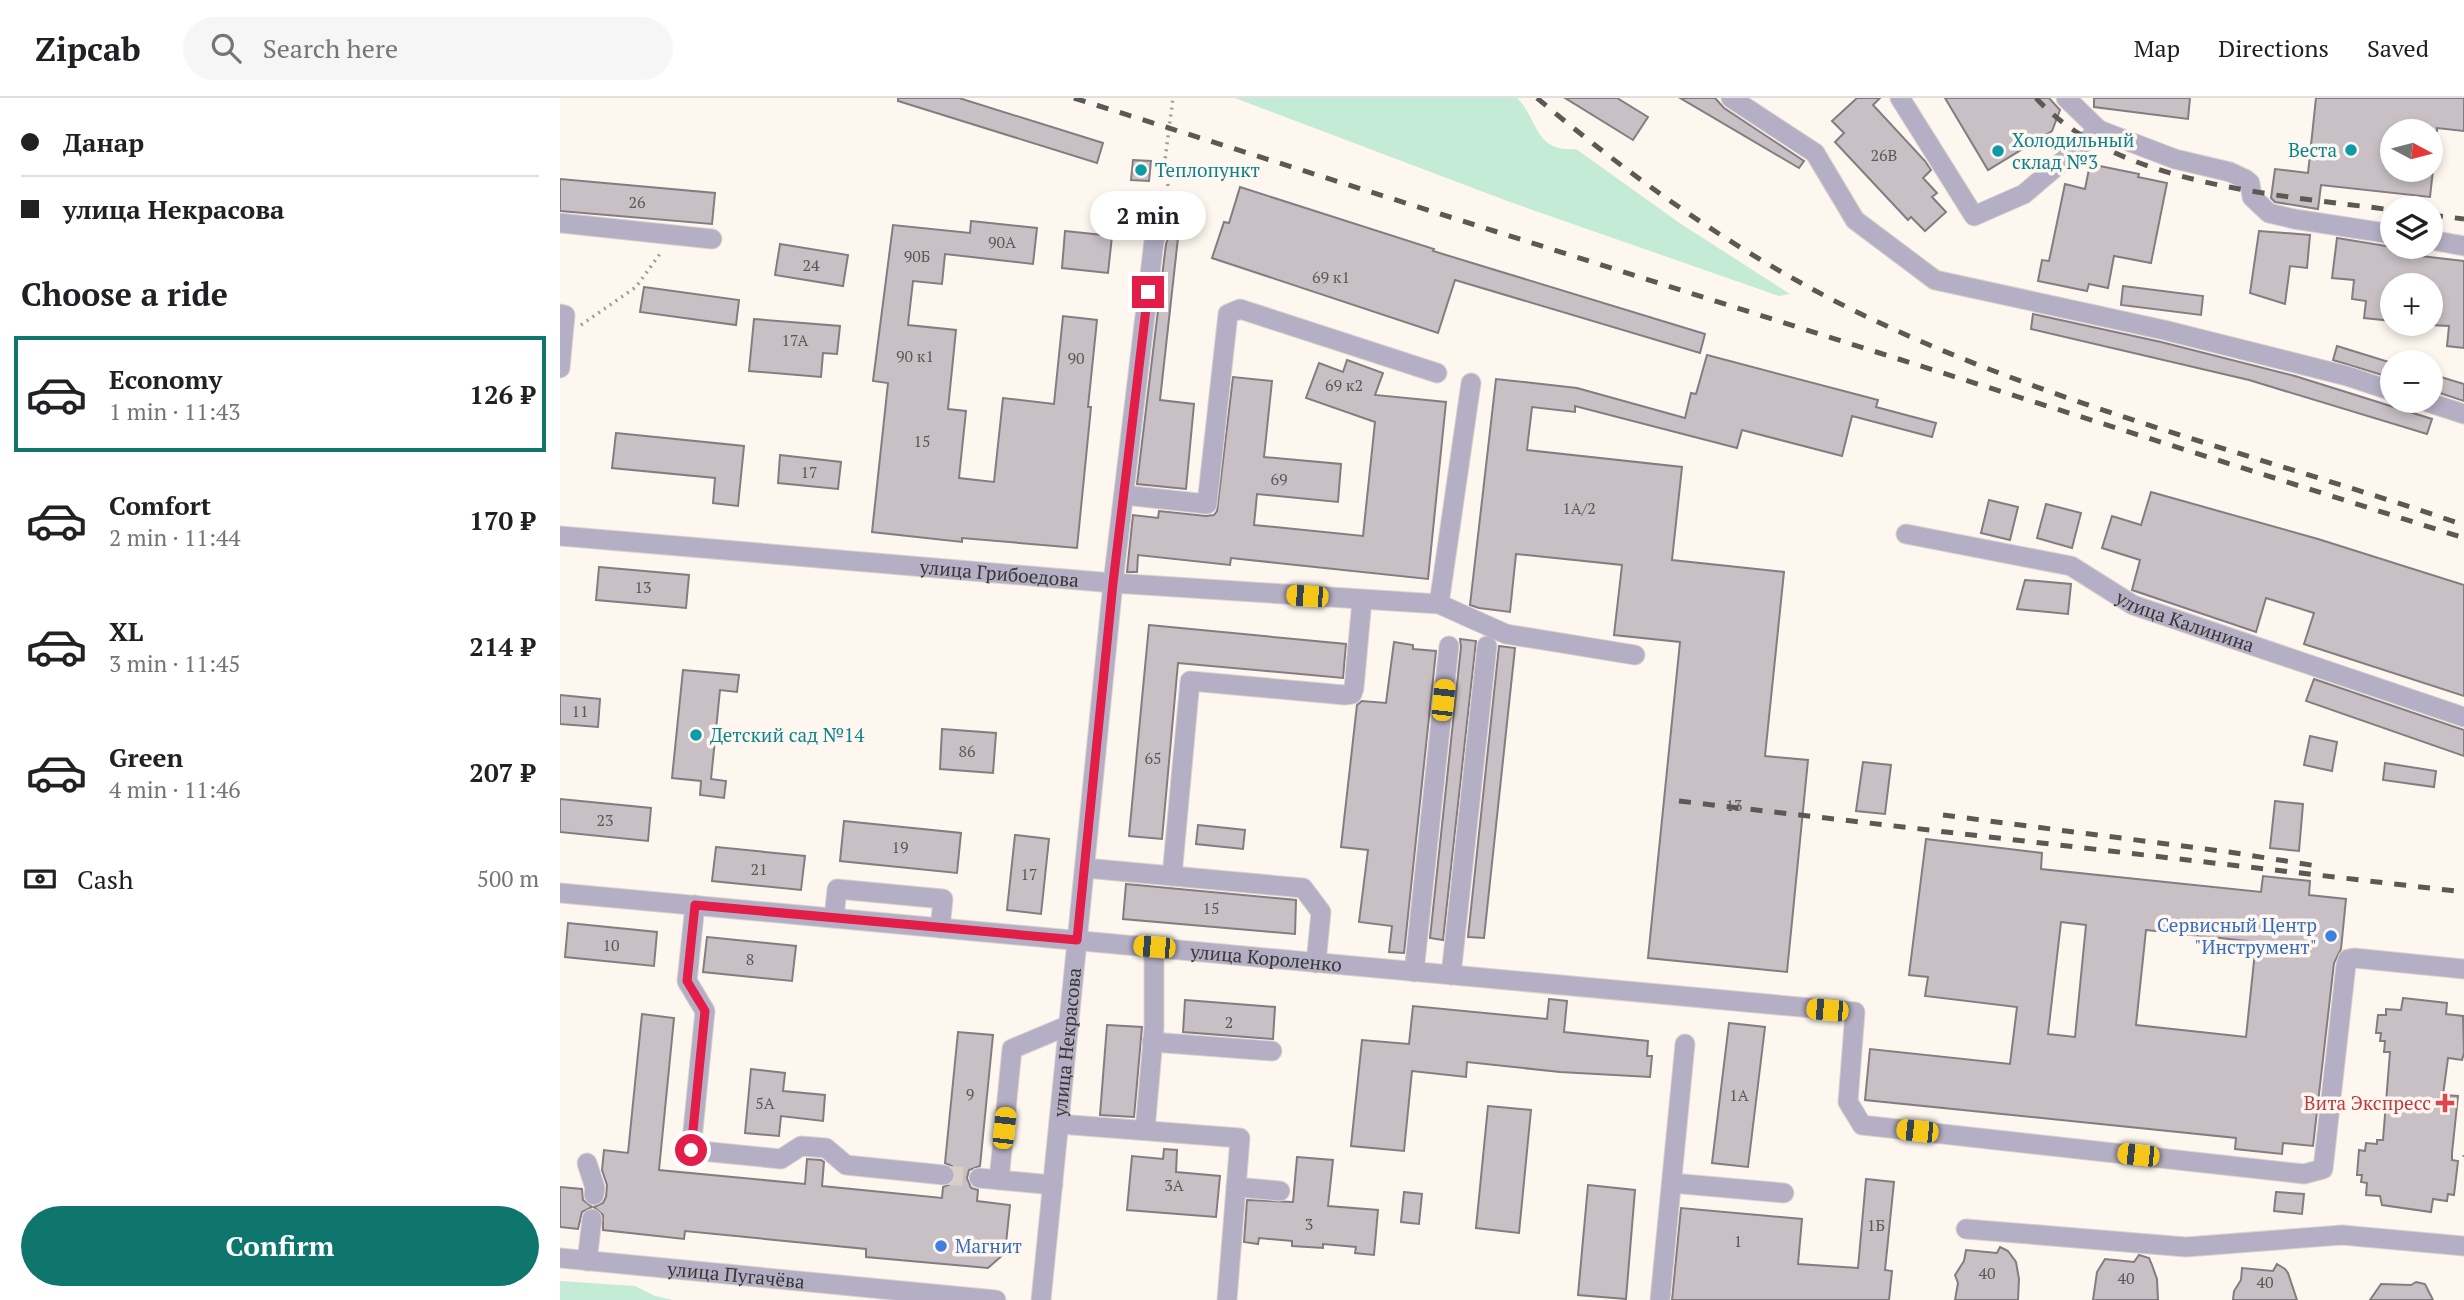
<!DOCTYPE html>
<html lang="en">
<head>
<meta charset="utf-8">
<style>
	:root { --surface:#fff; --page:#f6f6f6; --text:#202124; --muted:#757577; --line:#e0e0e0; --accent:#0f766e }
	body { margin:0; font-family:"PT Serif",serif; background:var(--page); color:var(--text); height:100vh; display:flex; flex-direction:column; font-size:26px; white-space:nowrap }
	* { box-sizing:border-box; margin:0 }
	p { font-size:23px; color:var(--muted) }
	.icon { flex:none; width:38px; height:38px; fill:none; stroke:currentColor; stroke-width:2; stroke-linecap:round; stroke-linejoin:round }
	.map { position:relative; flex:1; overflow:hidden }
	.sheet { display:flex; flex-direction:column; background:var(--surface); width:560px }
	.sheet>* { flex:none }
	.banner { display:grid; align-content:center; height:154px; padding:0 21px; background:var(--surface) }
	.needle { width:46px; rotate:97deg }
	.controls { position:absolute; left:1820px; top:21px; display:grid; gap:14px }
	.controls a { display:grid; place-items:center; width:63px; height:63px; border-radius:50%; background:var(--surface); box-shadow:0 4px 10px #0003; font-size:35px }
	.end { position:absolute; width:32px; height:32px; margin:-16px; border:9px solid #e11d48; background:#fff; box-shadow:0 0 0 4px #fff }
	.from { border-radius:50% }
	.bubble { position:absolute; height:49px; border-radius:24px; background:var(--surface); box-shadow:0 4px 10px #0003; font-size:23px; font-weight:700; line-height:49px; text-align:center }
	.car { position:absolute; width:21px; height:42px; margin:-21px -10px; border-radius:9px; box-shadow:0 0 5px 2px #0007; background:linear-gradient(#f5c518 24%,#345 0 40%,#f5c518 0 76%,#345 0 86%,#f5c518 0) }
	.banner b { display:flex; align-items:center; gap:24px; height:66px; font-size:26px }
	.banner b+b { border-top:2px solid var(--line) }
	.banner i { width:18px; height:18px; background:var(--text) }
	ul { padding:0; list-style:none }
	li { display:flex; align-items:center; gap:21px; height:116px; margin:0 14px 10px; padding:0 7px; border:4px solid transparent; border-radius:0px }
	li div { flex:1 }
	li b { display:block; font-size:26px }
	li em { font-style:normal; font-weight:700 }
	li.on { border-color:var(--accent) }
	li>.icon { width:63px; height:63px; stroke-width:1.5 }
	h2 { padding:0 21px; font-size:32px; line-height:84px }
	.pay { display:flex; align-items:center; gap:18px; height:77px; padding:0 21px; font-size:26px }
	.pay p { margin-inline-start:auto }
	.cta { display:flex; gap:14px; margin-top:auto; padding:14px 21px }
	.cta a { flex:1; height:80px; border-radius:42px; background:var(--accent); color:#fff; font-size:28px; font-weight:700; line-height:80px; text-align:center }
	header { display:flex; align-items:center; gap:42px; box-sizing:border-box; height:98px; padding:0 35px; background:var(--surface); border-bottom:2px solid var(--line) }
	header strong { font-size:33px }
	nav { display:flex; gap:38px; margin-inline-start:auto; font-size:24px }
	.search { width:490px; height:63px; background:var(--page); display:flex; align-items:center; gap:18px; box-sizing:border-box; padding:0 24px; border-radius:38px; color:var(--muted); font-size:26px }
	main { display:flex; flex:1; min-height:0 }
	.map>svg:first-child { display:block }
	.green { fill:#c3ebd6 }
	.building { fill:#c8c0c4; stroke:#847c80; stroke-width:2; fill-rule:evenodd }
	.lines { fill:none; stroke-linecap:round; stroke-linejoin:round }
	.minor-tunnel { stroke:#d6d0c9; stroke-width:19; stroke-dasharray:19 10; stroke-linecap:butt }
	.minor-casing { stroke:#dad4cd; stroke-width:21 }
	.path { stroke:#a09c96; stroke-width:3.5; stroke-dasharray:2 5; stroke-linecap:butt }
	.minor { stroke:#b5afc5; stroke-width:19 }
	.rail { stroke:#5c5955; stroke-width:5; stroke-dasharray:12 12; stroke-linecap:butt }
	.route { stroke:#e11d48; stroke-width:9 }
	.culture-dot { fill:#0f9aa8; stroke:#fdf7ef; stroke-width:2.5 }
	.shop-dot { fill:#3f7fe0; stroke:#fdf7ef; stroke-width:2.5 }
	.health-dot { fill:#e0444e; stroke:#fdf7ef; stroke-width:2.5 }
	.labels { text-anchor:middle; stroke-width:7; stroke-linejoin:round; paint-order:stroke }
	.number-label { font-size:16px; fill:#5d5857 }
	.culture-label { font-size:19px; fill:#0d838f; stroke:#fdf7ef; text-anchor:start }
	.street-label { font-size:19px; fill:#393633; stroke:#fdf7ef }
	.shop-label { font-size:19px; fill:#366cbe; stroke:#fdf7ef; text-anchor:end }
	.health-label { font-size:19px; fill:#be3a42; stroke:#fdf7ef; text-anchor:end }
</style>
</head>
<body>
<header>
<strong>Zipcab</strong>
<div class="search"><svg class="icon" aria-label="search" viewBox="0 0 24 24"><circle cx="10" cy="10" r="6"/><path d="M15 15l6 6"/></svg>Search here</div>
<nav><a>Map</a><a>Directions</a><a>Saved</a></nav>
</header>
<main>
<section class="sheet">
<div class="banner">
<b><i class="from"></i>Данар</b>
<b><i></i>улица Некрасова</b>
</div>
<h2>Choose a ride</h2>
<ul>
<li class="on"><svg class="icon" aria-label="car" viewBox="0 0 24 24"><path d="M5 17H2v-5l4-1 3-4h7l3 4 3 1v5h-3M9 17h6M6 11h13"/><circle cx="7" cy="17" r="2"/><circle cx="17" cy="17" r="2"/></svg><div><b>Economy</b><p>1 min · 11:43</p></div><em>126 ₽</em></li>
<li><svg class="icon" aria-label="car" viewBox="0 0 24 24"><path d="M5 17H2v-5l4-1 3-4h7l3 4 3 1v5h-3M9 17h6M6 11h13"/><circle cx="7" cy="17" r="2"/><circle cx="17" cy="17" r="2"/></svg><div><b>Comfort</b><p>2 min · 11:44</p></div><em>170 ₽</em></li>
<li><svg class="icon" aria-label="car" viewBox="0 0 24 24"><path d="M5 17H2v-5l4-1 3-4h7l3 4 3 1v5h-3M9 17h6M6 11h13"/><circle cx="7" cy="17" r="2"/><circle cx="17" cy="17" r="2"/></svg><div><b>XL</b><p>3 min · 11:45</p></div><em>214 ₽</em></li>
<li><svg class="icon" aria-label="car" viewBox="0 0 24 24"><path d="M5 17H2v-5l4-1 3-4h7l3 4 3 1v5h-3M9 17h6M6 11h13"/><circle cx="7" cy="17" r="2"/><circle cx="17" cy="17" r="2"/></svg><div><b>Green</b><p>4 min · 11:46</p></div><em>207 ₽</em></li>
</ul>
<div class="pay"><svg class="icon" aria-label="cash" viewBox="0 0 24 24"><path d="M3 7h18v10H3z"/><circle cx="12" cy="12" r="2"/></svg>Cash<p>500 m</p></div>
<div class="cta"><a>Confirm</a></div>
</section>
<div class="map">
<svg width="1904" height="1202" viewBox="0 0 1904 1202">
	<rect width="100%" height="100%" fill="#fdf7ef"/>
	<g class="green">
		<path d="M675 0H957C979 21 973 54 1016 51L1121 126 1230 196 1219 198 950 104Z"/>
		<polygon points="0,1183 75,1188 95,1198 113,1202 0,1202"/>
	</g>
	<g class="building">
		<polygon points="338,0 399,0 543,45 537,65 338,3"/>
		<polygon points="1005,0 1057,0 1088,19 1073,42"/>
		<polygon points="1120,0 1155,0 1164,10 1244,63 1239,70"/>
		<polygon points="1297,0 1320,0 1313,7 1365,63 1371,72 1363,80 1377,95 1372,99 1386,114 1365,133 1351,119 1348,122 1275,44 1284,35 1272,23"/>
		<polygon points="1385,0 1489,0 1500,12 1492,33 1428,72"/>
		<polygon points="1534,0 1630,0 1628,21 1534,9"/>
		<polygon points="1756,0 1904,0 1904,33 1877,30 1877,33 1832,33 1832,72 1873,72 1870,99 1761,87 1758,111 1715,104 1711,100 1715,71 1748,75"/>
		<polygon points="573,62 591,63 589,83 571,82"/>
		<polygon points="1530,66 1579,76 1578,79 1607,85 1591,165 1554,158 1548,190 1529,186 1527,193 1478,183 1482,162 1489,163 1505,86 1525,91"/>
		<polygon points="0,81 155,95 152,126 0,113"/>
		<polygon points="680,89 874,151 873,153 1145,236 1140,255 895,182 878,235 652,160 664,124 669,125"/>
		<polygon points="615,122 620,122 600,302 634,306 626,391 577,386 606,146"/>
		<polygon points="411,123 477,130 473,166 385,156 382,186 353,183 348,227 396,232 388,311 406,313 399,380 434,384 443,300 494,306 503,218 537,222 528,309 531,309 517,450 402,440 402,444 312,434 328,285 313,283 333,127 410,135"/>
		<polygon points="505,133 552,138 548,175 502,170"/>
		<polygon points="1699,133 1750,137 1747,170 1730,168 1725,206 1690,195"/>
		<polygon points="1777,140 1832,149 1861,149 1861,158 1904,163 1904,250 1887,248 1889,228 1871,227 1871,187 1832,187 1832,223 1804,220 1806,203 1792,201 1794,182 1772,180"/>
		<polygon points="220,146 288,157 283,188 215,177"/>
		<polygon points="1563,188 1643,198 1641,217 1561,207"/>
		<polygon points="84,189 179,202 176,227 80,214"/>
		<polygon points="1473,216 1601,244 1735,278 1872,321 1867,336 1689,282 1471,231"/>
		<polygon points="194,221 280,228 277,256 263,255 261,279 189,273"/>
		<polygon points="1777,248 1832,265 1832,280 1773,262"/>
		<polygon points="1147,257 1318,302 1316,309 1376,325 1372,339 1292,318 1282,358 1182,332 1177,350 1015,308 1015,314 972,309 967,352 1122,369 1112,462 1224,474 1205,658 1248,662 1227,874 1088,860 1120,544 1054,537 1062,467 956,456 950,514 919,510 910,507 936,281 1017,290 1125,320 1131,295 1136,296"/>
		<polygon points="787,262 823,275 815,297 886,304 868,481 671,460 670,467 578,457 577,474 567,474 573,417 598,420 599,413 646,418 654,417 657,413 673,279 712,283 704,359 781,366 778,404 697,396 694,427 803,438 815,324 746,300 759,265 783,274"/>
		<polygon points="1871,276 1904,286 1904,303 1871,292"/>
		<polygon points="56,335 184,348 178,408 153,405 155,380 52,370"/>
		<polygon points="220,357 281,364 278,391 218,385"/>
		<polygon points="1591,394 1758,441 1904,487 1904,598 1744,546 1754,515 1706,500 1696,534 1572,492 1580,462 1542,450 1552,418 1581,427"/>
		<polygon points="1429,402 1458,409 1450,442 1421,435"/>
		<polygon points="1486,406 1521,415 1512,450 1477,440"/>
		<polygon points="39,469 129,477 126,510 36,502"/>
		<polygon points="1465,482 1511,486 1508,516 1457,511"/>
		<polygon points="589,527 786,546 783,580 618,565 602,741 569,738"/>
		<polygon points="900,541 916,543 883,842 870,840 901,549"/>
		<polygon points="834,544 853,547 853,551 876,553 844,855 829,854 832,828 799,824 808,752 781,749 797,607 802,603 826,605"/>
		<polygon points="939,548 955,550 924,840 908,839"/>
		<polygon points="123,572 179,577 177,594 160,592 151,681 166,683 164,700 140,697 141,683 112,680"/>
		<polygon points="1754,581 1904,632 1904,658 1746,603"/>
		<polygon points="0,597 40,601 38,629 0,626"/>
		<polygon points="382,631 436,635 433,675 380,671"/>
		<polygon points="1750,638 1777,644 1772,673 1744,667"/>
		<polygon points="1303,664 1331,667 1325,716 1296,713"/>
		<polygon points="1825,665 1876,673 1874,689 1823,682"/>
		<polygon points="0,701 91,710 88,743 0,734"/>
		<polygon points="1715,703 1743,706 1739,753 1710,750"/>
		<polygon points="284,723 401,735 397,775 280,763"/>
		<polygon points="638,727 685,732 683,751 636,746"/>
		<polygon points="455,737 489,741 481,816 447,812"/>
		<path d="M1366 741 1482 755 1481 771 1701 794 1703 778 1750 783 1749 797 1786 801 1781 851 1774 865 1753 1048 1723 1045 1722 1056 1675 1051 1676 1040 1305 1002 1310 951 1450 966 1457 909 1365 898 1368 879 1349 877ZM1501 824 1526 827 1515 939 1488 936ZM1586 832 1696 844 1686 939 1576 927Z"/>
		<polygon points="156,749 245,758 241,792 152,783"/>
		<polygon points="566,786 736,802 735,836 563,821"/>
		<polygon points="8,825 97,834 94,868 5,859"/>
		<polygon points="147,839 236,848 232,883 143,874"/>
		<polygon points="1843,900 1887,905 1886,916 1903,918 1904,955 1902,962 1888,960 1883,997 1898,998 1892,1055 1892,1062 1898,1063 1894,1097 1888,1096 1887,1103 1873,1101 1871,1114 1822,1107 1820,1098 1806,1097 1807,1085 1801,1084 1802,1077 1797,1077 1799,1052 1805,1053 1806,1045 1817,1046 1817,1042 1823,1042 1830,954 1824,954 1825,943 1820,943 1821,935 1816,935 1818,917 1826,917 1826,911 1841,912"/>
		<polygon points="989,901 1007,903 1004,934 1088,943 1087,958 1092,958 1090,979 1000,974 907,964 906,979 852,973 844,1053 791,1048 802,942 849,946 853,908 987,921"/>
		<polygon points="625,902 715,909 713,941 623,934"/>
		<polygon points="82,916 114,920 99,1072 245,1086 247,1061 261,1062 264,1064 262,1088 382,1100 383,1089 393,1085 396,1078 392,1068 385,1065 398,934 433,937 420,1068 409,1072 407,1080 411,1090 418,1092 417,1103 450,1107 445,1155 428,1170 306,1159 306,1151 125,1133 124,1141 43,1132 43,1117 34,1109 43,1105 46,1099 47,1087 42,1072 44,1052 68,1055"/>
		<polygon points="1169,925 1205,929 1188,1069 1152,1065"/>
		<polygon points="547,927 582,929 574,1019 540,1017"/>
		<polygon points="191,971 225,975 223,993 265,997 263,1023 221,1018 219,1038 185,1035"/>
		<polygon points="928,1008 971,1012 959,1135 916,1130"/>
		<polygon points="604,1051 617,1052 616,1074 660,1078 656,1119 567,1112 572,1058 603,1061"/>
		<polygon points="737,1059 773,1062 768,1108 818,1112 814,1157 795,1155 796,1149 763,1146 763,1150 732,1148 732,1143 699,1140 698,1146 684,1144 687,1102 733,1104"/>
		<polygon points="1306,1081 1334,1084 1325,1172 1332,1173 1329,1202 1112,1202 1121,1110 1242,1121 1238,1166 1298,1170"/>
		<polygon points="1028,1087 1075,1092 1066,1201 1018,1197"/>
		<polygon points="0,1089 22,1091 23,1102 32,1109 22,1114 18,1131 0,1129"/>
		<polygon points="844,1094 862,1096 859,1126 841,1124"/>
		<polygon points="1716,1094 1744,1096 1742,1116 1714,1113"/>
		<polygon points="1440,1149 1448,1153 1456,1164 1459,1181 1458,1202 1395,1202 1398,1185 1395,1177 1404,1163 1406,1152 1437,1155"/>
		<polygon points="1579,1157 1589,1160 1592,1167 1597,1181 1598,1202 1533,1202 1537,1174 1545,1161 1574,1164"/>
		<polygon points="1717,1166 1725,1171 1728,1175 1737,1202 1673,1202 1674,1193 1681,1182 1682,1170 1713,1173"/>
		<polygon points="1856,1184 1865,1186 1873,1202 1810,1202 1821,1186 1851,1187"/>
	</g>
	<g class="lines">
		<polyline class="minor-tunnel" points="384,1077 419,1080"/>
		<g class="minor-casing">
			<g id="minor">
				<polyline points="1171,0 1255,55 1295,122 1375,182 1604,232 1787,278 1832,293"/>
				<polyline points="1340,0 1414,118 1464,96 1539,32"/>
				<polyline points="1506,0 1539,32 1615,61 1670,74 1685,81 1690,85 1692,99 1709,115 1734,121 1832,136"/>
				<polyline points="0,125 152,141"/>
				<polyline points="1871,142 1904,148"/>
				<polyline points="0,216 5,217 0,270"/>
				<polyline points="1864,303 1904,316"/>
				<polyline points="564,397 647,406 668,216 680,211 877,275"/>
				<path id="s1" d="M1346 436 1511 468 1573 507 1904 619"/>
				<path id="s2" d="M0 438 553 485 879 506 946 536 1075 557"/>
				<polyline points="879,506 911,285"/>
				<polyline points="525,770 743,790 761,814 756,865"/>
				<polyline points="612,778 630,583 785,597 792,596 794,590 802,502"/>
				<path id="s3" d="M0 795 1295 914 1288 1004 1302 1027 1744 1076 1763 1071 1786 867 1788 861 1794 860 1904 871"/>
				<polyline points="135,807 127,883 145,913 131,1052 221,1061 241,1048 266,1050 286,1067 384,1077"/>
				<polyline points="274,820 277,791 383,801 380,830"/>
				<polyline points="854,874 889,548"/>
				<polyline points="891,877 927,548"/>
				<polyline points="592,944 712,953"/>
				<polyline points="499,1026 680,1040 667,1202"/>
				<polyline points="585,1032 594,930 594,849"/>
				<polyline points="27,1065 35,1090 34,1097"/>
				<polyline points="419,1080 493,1087"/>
				<polyline points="439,1082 452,951 509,927"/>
				<polyline points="1112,1085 1224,1095"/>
				<polyline points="676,1089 720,1093"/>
				<polyline points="1406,1131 1626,1149 1782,1137 1904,1148"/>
				<path id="s4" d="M0 1160 436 1202"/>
				<polyline points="27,1163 32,1121"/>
				<path id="s5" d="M481 1202 553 485 594 143 609 104"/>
				<polyline points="1100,1202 1125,946"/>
			</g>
		</g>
		<g class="path">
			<polyline points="608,88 605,62 613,0"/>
			<polyline points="21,227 76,189 102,153"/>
			<polyline points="1904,1057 1904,1062"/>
		</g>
		<use href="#minor" class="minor"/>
		<g class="rail">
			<polyline points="514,0 1904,440"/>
			<path d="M977 0C1077 84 1183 159 1301 216 1494 309 1703 358 1904 427"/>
			<path d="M1476 0C1556 88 1721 97 1832 112"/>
			<polyline points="1871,117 1904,121"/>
			<polyline points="1119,703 1904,794"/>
			<polyline points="1383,717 1669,754 1757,768"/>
		</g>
	</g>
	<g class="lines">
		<polyline class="route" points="131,1052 145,913 127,883 135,807 517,842 553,485 588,194"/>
	</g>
	<g class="culture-dot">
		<circle cx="1791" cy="52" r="7"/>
		<circle cx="1438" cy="53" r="7"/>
		<circle cx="581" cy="72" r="7"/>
		<circle cx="136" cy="637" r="7"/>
	</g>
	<g class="shop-dot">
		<circle cx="1771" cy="838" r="7"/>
		<circle cx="381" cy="1148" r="7"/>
	</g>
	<path class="health-dot" d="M1881.5 994.5h7v7h7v7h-7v7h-7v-7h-7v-7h7z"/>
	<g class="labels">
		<g class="number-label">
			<text x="1324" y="63">26В</text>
			<text x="77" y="110">26</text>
			<text x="442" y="150">90А</text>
			<text x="357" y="164">90Б</text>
			<text x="251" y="173">24</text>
			<text x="771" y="185">69 к1</text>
			<text x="235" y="248">17А</text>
			<text x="355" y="264">90 к1</text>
			<text x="516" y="266">90</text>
			<text x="784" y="293">69 к2</text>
			<text x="362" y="349">15</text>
			<text x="249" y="380">17</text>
			<text x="719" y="387">69</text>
			<text x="1019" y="416">1А/2</text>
			<text x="83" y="495">13</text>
			<text x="20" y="619">11</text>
			<text x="407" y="659">86</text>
			<text x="593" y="666">65</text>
			<text x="1174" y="713">13</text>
			<text x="45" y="728">23</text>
			<text x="340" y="755">19</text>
			<text x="199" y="777">21</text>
			<text x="469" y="782">17</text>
			<text x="651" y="816">15</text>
			<text x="51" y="853">10</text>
			<text x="190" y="867">8</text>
			<text x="669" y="930">2</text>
			<text x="410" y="1002">9</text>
			<text x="1179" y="1003">1А</text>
			<text x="205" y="1011">5А</text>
			<text x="614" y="1093">3А</text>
			<text x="749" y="1132">3</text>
			<text x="1316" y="1133">1Б</text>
			<text x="1178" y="1149">1</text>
			<text x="1427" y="1181">40</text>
			<text x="1566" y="1186">40</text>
			<text x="1705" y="1190">40</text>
		</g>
		<g class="culture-label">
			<text x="1452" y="49">Холодильный<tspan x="1452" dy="22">склад №3</tspan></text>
			<text x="1777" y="59" text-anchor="end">Веста</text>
			<text x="595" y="79">Теплопункт</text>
			<text x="150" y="644">Детский сад №14</text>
		</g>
		<g class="street-label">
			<text dy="7" stroke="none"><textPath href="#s2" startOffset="441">улица Грибоедова</textPath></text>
			<text dy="7" stroke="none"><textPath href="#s1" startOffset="296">улица Калинина</textPath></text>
			<text dy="7" stroke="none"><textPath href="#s3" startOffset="709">улица Короленко</textPath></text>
			<text dy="7" stroke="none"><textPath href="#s5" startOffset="259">улица Некрасова</textPath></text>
			<text dy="7" stroke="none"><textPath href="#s4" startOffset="177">улица Пугачёва</textPath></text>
		</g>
		<g class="shop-label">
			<text x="1757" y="834">Сервисный Центр<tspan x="1757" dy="22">"Инструмент"</tspan></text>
			<text x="395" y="1155" text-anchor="start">Магнит</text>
		</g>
		<g class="health-label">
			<text x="1871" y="1012">Вита Экспресс</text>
		</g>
	</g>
</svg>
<div class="controls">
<a><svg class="needle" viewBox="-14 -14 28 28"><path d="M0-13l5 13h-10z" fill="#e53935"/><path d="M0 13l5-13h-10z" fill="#757577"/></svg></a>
<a><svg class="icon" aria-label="layers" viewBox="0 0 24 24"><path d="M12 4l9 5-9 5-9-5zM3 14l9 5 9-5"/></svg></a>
<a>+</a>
<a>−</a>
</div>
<i class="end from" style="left:131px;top:1052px"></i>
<i class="end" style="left:588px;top:194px"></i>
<div class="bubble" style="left:530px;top:93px;width:116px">2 min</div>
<i class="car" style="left:747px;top:498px;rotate:274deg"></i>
<i class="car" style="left:883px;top:602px;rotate:6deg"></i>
<i class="car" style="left:594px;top:849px;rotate:275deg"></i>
<i class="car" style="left:1267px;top:912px;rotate:275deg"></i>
<i class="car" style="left:444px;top:1030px;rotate:6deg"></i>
<i class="car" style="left:1357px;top:1033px;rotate:276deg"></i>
<i class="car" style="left:1578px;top:1057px;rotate:276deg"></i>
</div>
</main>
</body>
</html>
